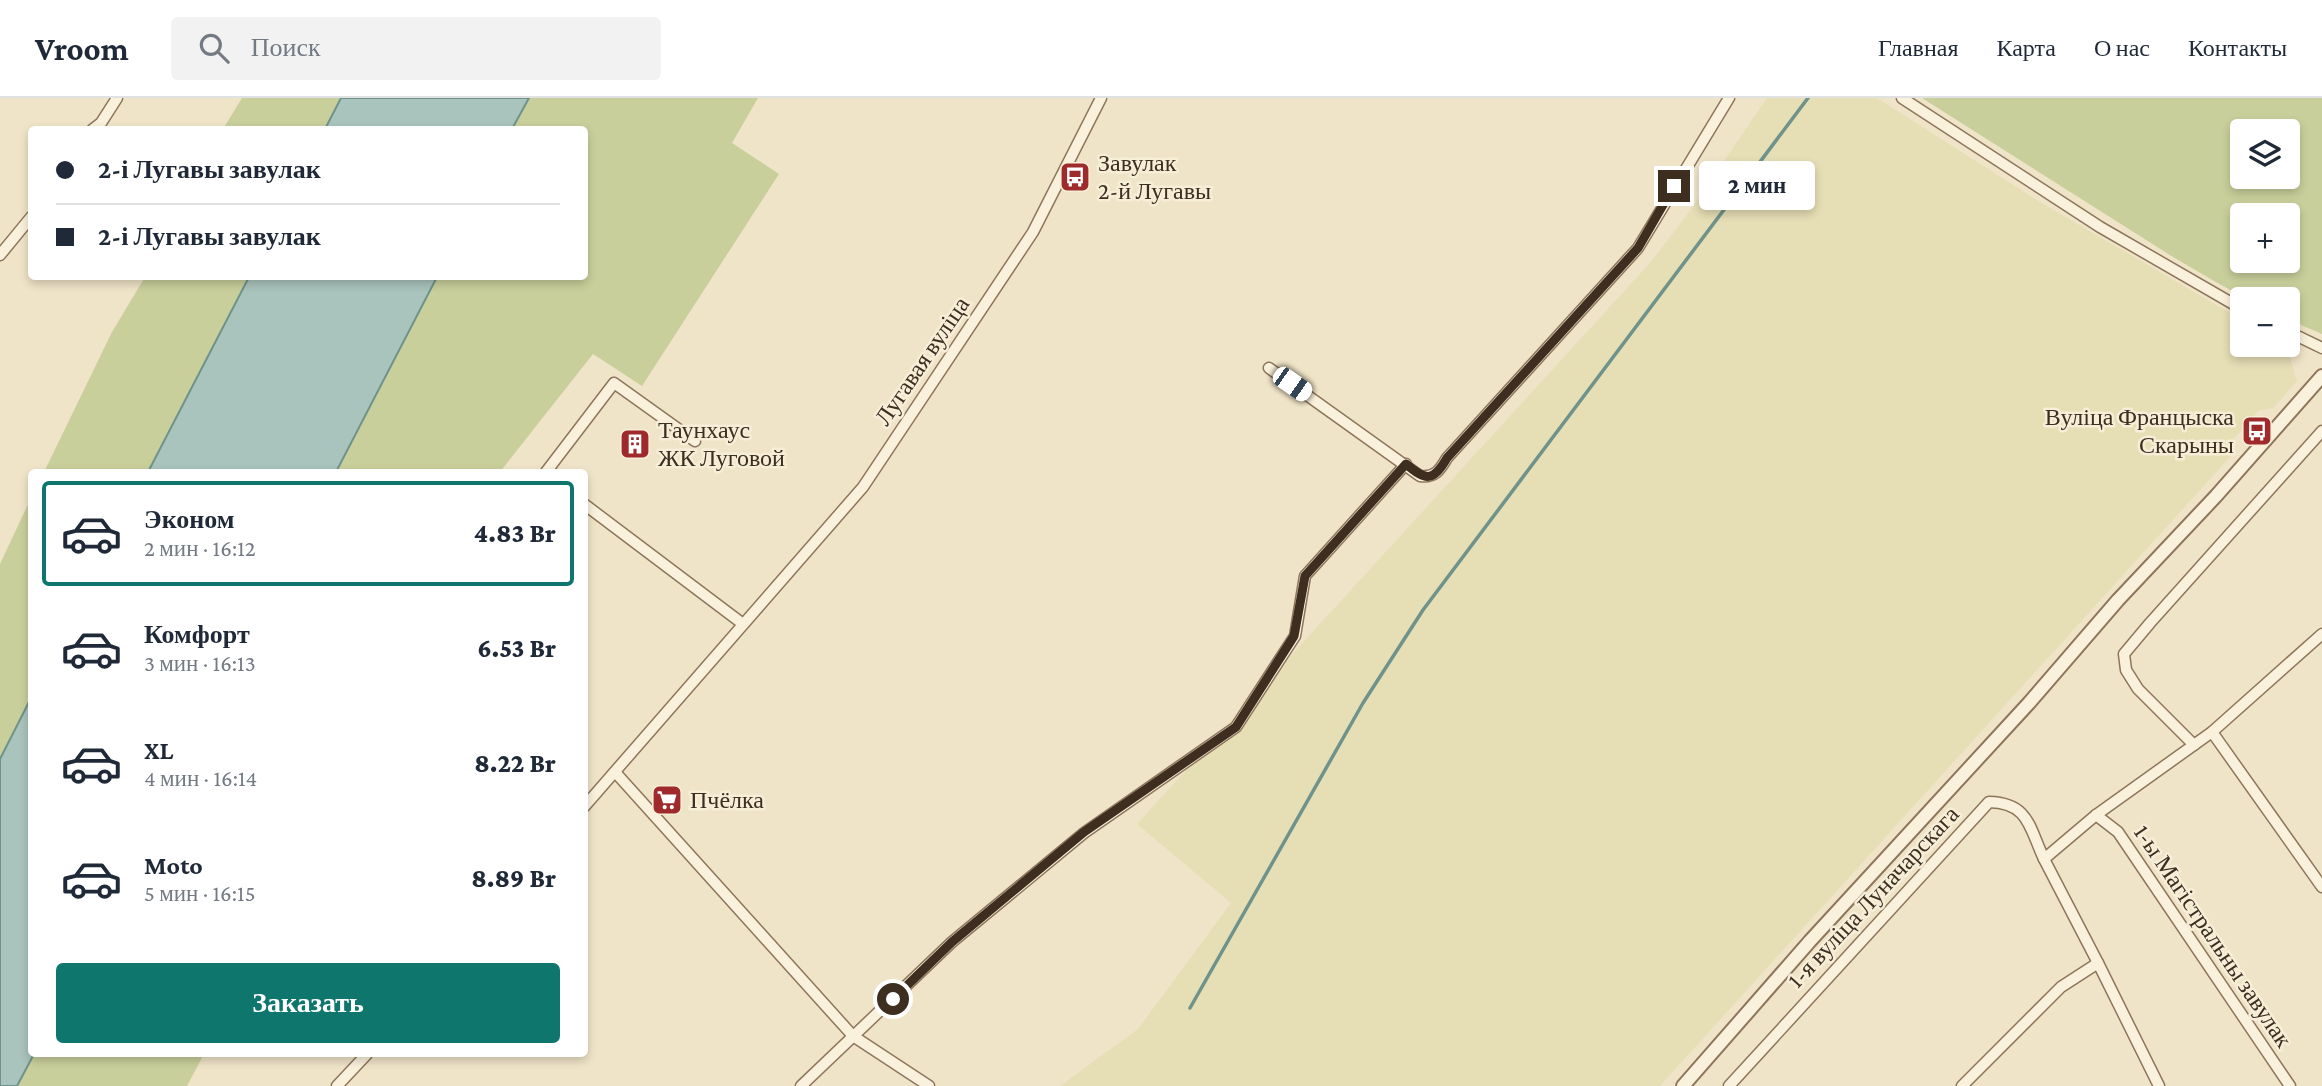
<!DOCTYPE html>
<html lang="ru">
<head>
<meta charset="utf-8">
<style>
	:root { --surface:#fff; --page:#f2f2f3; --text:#1f2937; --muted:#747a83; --line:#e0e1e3; --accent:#0f766e }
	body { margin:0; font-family:"Crimson Pro",serif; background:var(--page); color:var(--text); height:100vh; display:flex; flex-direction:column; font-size:26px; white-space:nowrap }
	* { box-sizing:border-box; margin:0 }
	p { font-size:23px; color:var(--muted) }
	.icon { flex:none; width:38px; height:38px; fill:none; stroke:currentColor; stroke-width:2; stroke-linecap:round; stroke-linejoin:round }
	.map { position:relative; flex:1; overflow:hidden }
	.panel { position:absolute; left:28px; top:371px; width:560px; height:588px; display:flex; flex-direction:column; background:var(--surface); border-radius:7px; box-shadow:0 4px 10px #0003 }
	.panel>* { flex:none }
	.hud { position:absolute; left:28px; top:28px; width:560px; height:154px; border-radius:7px; box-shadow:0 4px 10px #0003; display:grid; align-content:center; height:154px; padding:0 28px; background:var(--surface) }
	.controls { position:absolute; left:2230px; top:21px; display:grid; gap:14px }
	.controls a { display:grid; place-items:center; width:70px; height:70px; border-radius:7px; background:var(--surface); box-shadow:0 4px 10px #0003; font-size:35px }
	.end { position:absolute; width:32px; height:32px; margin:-16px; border:9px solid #3d2e20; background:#fff; box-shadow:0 0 0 4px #fff }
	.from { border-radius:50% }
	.bubble { position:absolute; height:49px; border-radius:7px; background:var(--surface); box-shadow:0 4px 10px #0003; font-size:23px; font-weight:800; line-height:49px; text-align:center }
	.car { position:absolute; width:21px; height:42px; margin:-21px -10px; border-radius:9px; box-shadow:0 0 5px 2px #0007; background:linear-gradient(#fff 24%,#345 0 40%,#fff 0 76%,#345 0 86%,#fff 0) }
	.hud b { display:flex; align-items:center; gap:24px; height:66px; font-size:26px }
	.hud b+b { border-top:2px solid var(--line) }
	.hud i { width:18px; height:18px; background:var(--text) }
	ul { padding:12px 0 0; list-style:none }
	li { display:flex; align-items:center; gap:21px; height:105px; margin:0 14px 10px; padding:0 14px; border:4px solid transparent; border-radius:7px }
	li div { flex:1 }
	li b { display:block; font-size:26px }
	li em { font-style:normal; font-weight:800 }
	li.active { border-color:var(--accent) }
	li>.icon { width:63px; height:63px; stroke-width:1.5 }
	.button { display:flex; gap:14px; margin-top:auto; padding:14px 28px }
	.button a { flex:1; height:80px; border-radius:7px; background:var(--accent); color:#fff; font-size:28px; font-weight:800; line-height:80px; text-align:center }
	header { display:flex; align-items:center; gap:42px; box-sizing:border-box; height:98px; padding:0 35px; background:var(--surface); border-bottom:2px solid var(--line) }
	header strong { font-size:33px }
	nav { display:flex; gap:38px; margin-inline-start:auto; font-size:24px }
	.search { width:490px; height:63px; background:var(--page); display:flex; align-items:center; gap:18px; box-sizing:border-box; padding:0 24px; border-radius:7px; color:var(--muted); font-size:26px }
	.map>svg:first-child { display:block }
	.farmland { fill:#e6deb5 }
	.green { fill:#c9cf9b; fill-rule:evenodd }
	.water { fill:#a9c4bc; stroke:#6f938a; stroke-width:2 }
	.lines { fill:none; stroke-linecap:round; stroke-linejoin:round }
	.stream { stroke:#6f938a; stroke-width:3.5 }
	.minor-casing { stroke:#8d765c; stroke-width:13 }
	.tertiary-casing { stroke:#8d765c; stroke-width:16 }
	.minor { stroke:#faf1dc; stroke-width:10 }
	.tertiary { stroke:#faf1dc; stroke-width:12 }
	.route { stroke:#3d2e20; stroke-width:9 }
	.labels { text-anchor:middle; stroke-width:5; stroke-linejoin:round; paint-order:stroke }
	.poi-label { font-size:24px; fill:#3d2e20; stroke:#f7eed8; text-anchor:start }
	.street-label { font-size:24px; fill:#3d2e20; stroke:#f7eed8 }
</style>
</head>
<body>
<header>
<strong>Vroom</strong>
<div class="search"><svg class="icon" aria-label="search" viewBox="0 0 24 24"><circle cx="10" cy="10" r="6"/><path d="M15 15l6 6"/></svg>Поиск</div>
<nav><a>Главная</a><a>Карта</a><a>О нас</a><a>Контакты</a></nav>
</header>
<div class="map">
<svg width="2322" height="988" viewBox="0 0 2322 988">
	<rect width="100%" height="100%" fill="#f0e4c8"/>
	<polygon class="farmland" points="1767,0 1877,0 2040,104 2242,222 2242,247 2286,247 2297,283 2273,310 2258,313 2233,342 2230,359 1660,988 1060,988 1138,931 1231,805 1137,726 1649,166 1687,117"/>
	<g class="green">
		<polygon points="242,0 758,0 732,45 779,76 642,288 593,256 500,374 44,374 112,234 145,179 584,178 584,32 223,31"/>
		<path d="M1922 0H2322V236L2287 221V201H2248L2221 187 2173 159ZM2242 33H2287V79H2242ZM2287 117V163H2242V117Z"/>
		<polygon points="31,400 32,956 204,956 187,988 0,988 0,466"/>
	</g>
	<g class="water">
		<polygon points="341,0 529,0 512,31 325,31"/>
		<polygon points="249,179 437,179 336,374 148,374"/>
		<polygon points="31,600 32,956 34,956 17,988 0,988 0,661"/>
	</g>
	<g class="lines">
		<polyline class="stream" points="1190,910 1363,605 1423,512 1808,0"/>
		<g class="minor-casing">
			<g id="minor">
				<polyline points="1902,0 2100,129 2242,211"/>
				<polyline points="92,32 101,25 117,0"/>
				<polyline points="0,157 32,118"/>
				<polyline points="2287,233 2322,250"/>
				<path d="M1269 270 1420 378C1435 380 1440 372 1447 360L1638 150 1729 0"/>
				<polyline points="546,374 614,285 695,343"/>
				<polyline points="584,406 743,526"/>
				<polyline points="2212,634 2322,789"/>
				<polyline points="2194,647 2138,591 2126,572 2124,556 2150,525 2322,333"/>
				<polyline points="615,674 853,938 929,988"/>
				<polyline points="584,709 863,389 1033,134 1101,0"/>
				<polyline points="2096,717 2118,734 2290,988"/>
				<polyline points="2098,865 2159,988"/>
				<polyline points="337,988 367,956"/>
				<polyline points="801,988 952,844 1084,735 1236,629 1295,538 1305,478 1406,366"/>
				<path d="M1729 988 1989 704C2029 705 2029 729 2044 761"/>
				<polyline points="1962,988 2061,889 2098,865 2044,761 2096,717 2212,634 2322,536"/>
			</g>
		</g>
		<g class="tertiary-casing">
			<polyline id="tertiary" points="1683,988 1810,843 2029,605 2118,502 2216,398 2322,278"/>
		</g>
		<use href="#minor" class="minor"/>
		<use href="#tertiary" class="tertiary"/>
	</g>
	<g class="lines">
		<path class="route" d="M893 901 952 844 1084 734 1236 629 1294 538 1305 478 1406 366C1426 383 1433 384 1447 360L1638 150 1674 88"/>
	</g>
	<defs>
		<g id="bus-square" transform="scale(1.575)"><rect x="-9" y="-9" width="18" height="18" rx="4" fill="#9e2a2b" stroke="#f7eed8"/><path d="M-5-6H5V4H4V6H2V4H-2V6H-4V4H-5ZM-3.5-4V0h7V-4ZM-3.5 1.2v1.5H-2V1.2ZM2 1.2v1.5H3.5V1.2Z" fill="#fff"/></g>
		<g id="building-square" transform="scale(1.575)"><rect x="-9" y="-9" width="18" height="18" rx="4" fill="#9e2a2b" stroke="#f7eed8"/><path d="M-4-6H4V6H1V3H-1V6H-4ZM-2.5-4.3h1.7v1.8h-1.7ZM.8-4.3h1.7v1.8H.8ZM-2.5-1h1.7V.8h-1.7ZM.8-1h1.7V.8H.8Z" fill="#fff"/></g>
		<g id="supermarket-square" transform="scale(1.575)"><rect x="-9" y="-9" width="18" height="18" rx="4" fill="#9e2a2b" stroke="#f7eed8"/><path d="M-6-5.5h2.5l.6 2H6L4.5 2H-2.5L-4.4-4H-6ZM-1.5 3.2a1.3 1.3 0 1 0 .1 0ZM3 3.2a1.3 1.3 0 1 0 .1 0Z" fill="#fff"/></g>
	</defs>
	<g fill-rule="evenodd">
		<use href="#bus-square" x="1075" y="79"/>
		<use href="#bus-square" x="2257" y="333"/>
		<use href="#building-square" x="635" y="346"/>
		<use href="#supermarket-square" x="667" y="702"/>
	</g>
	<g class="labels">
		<g class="poi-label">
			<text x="1098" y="73">Завулак<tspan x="1098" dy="28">2-й Лугавы</tspan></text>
			<text x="2234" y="327" text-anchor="end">Вуліца Францыска<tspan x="2234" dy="28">Скарыны</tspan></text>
			<text x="658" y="340">Таунхаус<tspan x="658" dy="28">ЖК Луговой</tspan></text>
			<text x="690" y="710">Пчёлка</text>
		</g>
		<g class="street-label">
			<text transform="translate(922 263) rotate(-56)" y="8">Лугавая вуліца</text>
			<text transform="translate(1873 799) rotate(-47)" y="8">1-я вуліца Луначарскага</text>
			<text transform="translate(2213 838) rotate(56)" y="8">1-ы Магістральны завулак</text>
		</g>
	</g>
</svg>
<div class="controls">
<a><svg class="icon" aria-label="layers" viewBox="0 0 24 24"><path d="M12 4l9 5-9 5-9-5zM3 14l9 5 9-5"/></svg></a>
<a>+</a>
<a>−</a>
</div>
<i class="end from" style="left:893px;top:901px"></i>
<i class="end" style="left:1674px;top:88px"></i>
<div class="bubble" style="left:1699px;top:63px;width:116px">2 мин</div>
<i class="car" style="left:1292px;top:286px;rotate:125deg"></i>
<div class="hud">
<b><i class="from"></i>2-і Лугавы завулак</b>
<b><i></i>2-і Лугавы завулак</b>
</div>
<section class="panel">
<ul>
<li class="active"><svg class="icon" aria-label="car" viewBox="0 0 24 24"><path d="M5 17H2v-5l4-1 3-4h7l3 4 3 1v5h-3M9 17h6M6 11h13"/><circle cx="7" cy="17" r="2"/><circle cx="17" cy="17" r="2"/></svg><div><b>Эконом</b><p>2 мин · 16:12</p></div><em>4.83 Br</em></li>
<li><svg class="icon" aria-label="car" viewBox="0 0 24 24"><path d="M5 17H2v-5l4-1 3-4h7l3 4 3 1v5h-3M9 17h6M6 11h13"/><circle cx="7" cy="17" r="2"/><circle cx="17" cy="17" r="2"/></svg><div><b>Комфорт</b><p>3 мин · 16:13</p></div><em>6.53 Br</em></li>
<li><svg class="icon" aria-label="car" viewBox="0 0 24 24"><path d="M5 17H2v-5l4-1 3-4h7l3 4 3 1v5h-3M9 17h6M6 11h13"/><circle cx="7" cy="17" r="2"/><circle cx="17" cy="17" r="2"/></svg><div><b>XL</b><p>4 мин · 16:14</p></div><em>8.22 Br</em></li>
<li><svg class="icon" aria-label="car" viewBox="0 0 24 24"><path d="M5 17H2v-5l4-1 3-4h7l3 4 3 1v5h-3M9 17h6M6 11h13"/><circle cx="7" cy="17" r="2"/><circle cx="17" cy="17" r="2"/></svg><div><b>Moto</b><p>5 мин · 16:15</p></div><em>8.89 Br</em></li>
</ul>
<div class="button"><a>Заказать</a></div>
</section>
</div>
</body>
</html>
